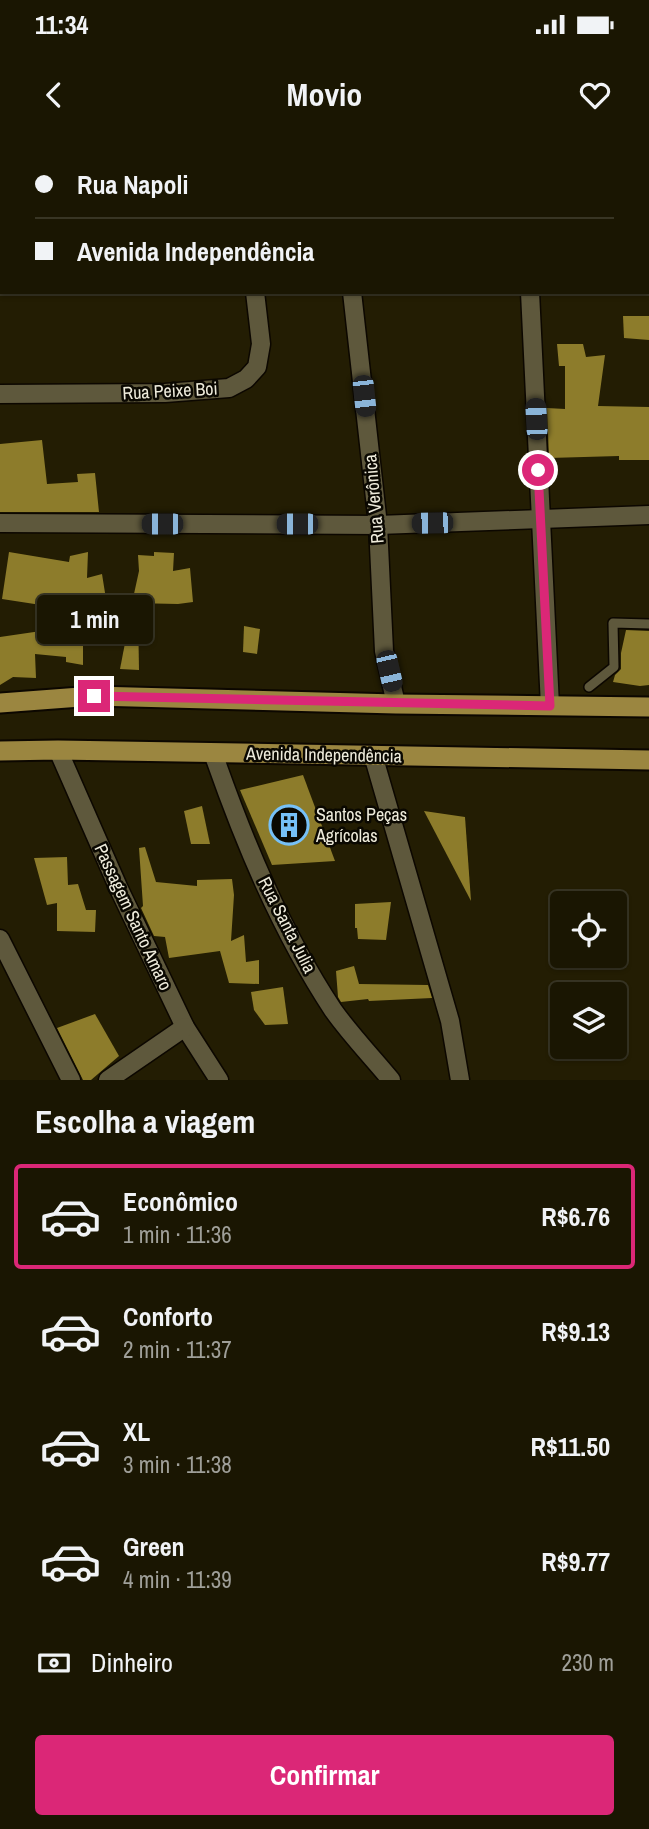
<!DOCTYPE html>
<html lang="pt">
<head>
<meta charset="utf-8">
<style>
	:root { --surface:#1a1602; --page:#231f0c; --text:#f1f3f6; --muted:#9f9f99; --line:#383524; --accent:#db2777 }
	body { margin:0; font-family:"Archivo Narrow",sans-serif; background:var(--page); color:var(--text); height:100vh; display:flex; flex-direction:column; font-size:26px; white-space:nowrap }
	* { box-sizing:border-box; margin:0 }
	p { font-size:23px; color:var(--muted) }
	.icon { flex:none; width:38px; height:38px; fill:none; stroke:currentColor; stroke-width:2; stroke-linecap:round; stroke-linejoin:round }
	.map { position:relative; height:940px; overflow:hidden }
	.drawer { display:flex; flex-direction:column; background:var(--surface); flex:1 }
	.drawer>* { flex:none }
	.top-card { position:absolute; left:0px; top:0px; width:649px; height:154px; box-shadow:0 2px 5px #0004,0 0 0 2px var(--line); display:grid; align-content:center; height:154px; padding:0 35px; background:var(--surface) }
	.tools { position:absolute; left:550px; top:751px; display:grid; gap:14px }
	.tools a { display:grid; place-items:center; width:77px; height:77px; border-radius:7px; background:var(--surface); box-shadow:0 2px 5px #0004,0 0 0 2px var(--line); font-size:35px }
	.end { position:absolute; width:32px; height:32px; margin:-16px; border:9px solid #db2777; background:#fff; box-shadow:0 0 0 4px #fff }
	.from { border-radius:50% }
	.bubble { position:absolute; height:49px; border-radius:7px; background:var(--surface); box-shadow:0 2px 5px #0004,0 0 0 2px var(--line); font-size:23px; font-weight:800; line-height:49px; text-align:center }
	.car { position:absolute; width:21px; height:42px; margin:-21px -10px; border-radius:9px; box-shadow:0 0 5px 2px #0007; background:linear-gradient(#222 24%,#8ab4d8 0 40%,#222 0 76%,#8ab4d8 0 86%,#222 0) }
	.top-card b { display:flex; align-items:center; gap:24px; height:66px; font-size:26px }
	.top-card b+b { border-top:2px solid var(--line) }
	.top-card i { width:18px; height:18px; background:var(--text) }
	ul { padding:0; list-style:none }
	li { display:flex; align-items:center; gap:21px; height:105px; margin:0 14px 10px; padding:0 21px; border:4px solid transparent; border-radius:7px }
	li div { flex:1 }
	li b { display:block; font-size:26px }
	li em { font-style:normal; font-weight:800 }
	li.active { border-color:var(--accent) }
	li>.icon { width:63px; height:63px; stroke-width:1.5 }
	h2 { padding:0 35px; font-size:32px; line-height:84px }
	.pay { display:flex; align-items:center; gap:18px; height:77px; padding:0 35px; font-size:26px }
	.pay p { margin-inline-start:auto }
	.cta { display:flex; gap:14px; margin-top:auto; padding:14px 35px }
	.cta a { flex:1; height:80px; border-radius:7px; background:var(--accent); color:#fff; font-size:28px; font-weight:800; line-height:80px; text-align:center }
	.status { display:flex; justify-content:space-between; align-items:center; height:49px; padding:0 35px; background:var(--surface); direction:ltr }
	.status svg { height:19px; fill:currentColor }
	header { display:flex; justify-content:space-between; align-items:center; height:91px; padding:0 35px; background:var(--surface); font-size:32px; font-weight:800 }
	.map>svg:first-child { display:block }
	.building { fill:#8d7c2b }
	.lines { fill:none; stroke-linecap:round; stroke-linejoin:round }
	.service-casing { stroke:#0c0700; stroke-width:12 }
	.minor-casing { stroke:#0c0700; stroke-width:21 }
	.primary-casing { stroke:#0c0700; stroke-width:23 }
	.service { stroke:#5e583c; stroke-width:9 }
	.minor { stroke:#5e583c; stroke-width:18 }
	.primary { stroke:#9b8640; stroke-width:19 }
	.route { stroke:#db2777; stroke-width:9 }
	.labels { text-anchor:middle; stroke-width:5; stroke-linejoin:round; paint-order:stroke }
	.street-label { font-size:18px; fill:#eeebdb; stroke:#0a0801 }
	.poi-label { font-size:18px; fill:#eeebdb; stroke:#0a0801; text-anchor:start }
</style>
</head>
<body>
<div class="status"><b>11:34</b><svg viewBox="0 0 49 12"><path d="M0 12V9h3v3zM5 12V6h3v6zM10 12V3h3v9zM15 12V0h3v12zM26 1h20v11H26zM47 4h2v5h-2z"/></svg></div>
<header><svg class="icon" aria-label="back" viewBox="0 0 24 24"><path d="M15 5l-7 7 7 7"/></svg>Movio<svg class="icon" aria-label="heart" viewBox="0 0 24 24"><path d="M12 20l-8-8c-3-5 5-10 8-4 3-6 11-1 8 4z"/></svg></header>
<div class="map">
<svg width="649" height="940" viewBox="0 0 649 940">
	<rect width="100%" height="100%" fill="#231d03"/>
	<g class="building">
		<polygon points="623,176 649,176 649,200 624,198"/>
		<polygon points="557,204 583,204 586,217 605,215 598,266 649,267 649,320 619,320 619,316 549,318 547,268 565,269 565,226 559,226"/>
		<polygon points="42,300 47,344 78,342 77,334 95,333 99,372 0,372 0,304"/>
		<polygon points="9,412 69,422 70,416 88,412 87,438 102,434 113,503 83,505 83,525 66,522 66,517 35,514 36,538 13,537 0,545 0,497 41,491 41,465 2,459"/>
		<polygon points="154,412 174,413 173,431 190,428 193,462 178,464 132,463 139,431 138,415 154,416"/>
		<polygon points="131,472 138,472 139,530 120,529"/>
		<polygon points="244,486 260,489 257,514 243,512"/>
		<polygon points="626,490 649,491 649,545 640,546 613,542 615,535 621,529 621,513"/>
		<polygon points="303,635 335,721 272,725 240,650"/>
		<polygon points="202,666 210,704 191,704 184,671"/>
		<polygon points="424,671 465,677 471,761"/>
		<polygon points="145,707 156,742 197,746 197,740 232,739 234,755 231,801 244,795 246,822 259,820 259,844 229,843 220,811 169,818 165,797 154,796 141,768 143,766 139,708"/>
		<polygon points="67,717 68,745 78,744 86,770 96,770 95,792 57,791 57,763 47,765 34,718"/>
		<polygon points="391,762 386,800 358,799 357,788 355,788 355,764"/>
		<polygon points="354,826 359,844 428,845 432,858 369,861 368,859 341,862 338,857 336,831"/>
		<polygon points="283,847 288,884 265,885 254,870 251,852"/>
		<polygon points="95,874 119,916 91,940 83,940 57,888"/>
	</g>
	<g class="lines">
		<g class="service-casing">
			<polyline id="service" points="589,547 614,527 613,483 649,484"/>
		</g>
		<g class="minor-casing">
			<g id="minor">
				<polyline points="194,0 195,2"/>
				<polyline points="342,0 342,2"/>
				<polyline points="523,0 523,2"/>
				<polyline points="39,2 39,0"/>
				<polyline points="648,4 649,4"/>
				<polyline points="0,101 2,102"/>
				<polyline points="352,152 378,385 384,511 396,564"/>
				<polyline points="530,152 550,566"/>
				<polyline points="0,254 165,253 229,248 246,239 257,227 261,204 255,152"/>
				<polyline points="0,383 378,385 649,375"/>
				<polyline points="58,610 119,749 185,887 219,940"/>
				<path d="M213 613C244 702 281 791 333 870 350 894 372 917 391 940"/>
				<polyline points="373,615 450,881 460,940"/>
				<polyline points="0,799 71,940"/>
				<polyline points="108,940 185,887"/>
			</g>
		</g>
		<g class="primary-casing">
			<g id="primary">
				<polyline points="0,563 94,556 396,564 649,567"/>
				<polyline points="0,611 58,610 649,620"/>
			</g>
		</g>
		<use href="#service" class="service"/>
		<use href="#minor" class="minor"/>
		<use href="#primary" class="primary"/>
	</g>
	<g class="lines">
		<polyline class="route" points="94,556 550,566 538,330"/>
	</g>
	<defs>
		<g id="building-ring" transform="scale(2.0125)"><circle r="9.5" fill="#0a0801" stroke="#76c0f7" stroke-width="1.5"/><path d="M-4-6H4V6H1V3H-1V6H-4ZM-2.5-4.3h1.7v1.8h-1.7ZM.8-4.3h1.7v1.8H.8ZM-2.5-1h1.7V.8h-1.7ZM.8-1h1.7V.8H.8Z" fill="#76c0f7"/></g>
	</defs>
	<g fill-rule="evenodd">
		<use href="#building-ring" x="289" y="685"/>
	</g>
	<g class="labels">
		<g class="street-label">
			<text transform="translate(170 251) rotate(-3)" y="6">Rua Peixe Boi</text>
			<text transform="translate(374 359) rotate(-95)" y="6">Rua Verônica</text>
			<text transform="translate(324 615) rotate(1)" y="6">Avenida Independência</text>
			<text transform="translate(133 777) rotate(65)" y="6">Passagem Santo Amaro</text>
			<text transform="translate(287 785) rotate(63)" y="6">Rua Santa Julia</text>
		</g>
		<g class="poi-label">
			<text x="316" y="681">Santos Peças<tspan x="316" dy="21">Agrícolas</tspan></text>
		</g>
	</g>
</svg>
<div class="tools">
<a><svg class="icon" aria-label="locate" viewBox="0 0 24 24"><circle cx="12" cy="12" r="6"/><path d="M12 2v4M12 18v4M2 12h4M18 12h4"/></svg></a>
<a><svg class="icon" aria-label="layers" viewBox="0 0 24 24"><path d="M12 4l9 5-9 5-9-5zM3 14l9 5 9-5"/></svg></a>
</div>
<i class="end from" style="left:538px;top:330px"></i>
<i class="end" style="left:94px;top:556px"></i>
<div class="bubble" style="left:37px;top:455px;width:116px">1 min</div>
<i class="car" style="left:364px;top:256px;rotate:174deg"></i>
<i class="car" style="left:536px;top:279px;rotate:357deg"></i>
<i class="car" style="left:432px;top:383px;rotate:269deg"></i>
<i class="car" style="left:162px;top:384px;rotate:270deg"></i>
<i class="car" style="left:297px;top:384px;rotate:270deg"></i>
<i class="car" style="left:389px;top:531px;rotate:167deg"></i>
<div class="top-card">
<b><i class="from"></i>Rua Napoli</b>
<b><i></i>Avenida Independência</b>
</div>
</div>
<section class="drawer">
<h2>Escolha a viagem</h2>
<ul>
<li class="active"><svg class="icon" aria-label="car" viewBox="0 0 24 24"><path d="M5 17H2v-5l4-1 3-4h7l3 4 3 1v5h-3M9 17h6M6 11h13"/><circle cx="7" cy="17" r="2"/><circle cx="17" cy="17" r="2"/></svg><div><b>Econômico</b><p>1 min · 11:36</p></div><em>R$6.76</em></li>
<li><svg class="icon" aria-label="car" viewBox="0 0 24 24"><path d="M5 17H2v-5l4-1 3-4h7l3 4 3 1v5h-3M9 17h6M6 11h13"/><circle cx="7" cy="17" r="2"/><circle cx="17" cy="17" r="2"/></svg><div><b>Conforto</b><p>2 min · 11:37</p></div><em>R$9.13</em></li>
<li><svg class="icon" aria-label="car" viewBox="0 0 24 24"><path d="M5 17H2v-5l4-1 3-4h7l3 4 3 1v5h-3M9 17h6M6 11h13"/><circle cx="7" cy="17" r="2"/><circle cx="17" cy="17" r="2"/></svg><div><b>XL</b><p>3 min · 11:38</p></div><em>R$11.50</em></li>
<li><svg class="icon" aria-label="car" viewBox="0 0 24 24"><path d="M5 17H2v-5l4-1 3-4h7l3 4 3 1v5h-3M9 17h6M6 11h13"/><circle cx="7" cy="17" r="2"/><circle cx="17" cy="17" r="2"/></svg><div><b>Green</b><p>4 min · 11:39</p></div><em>R$9.77</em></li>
</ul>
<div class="pay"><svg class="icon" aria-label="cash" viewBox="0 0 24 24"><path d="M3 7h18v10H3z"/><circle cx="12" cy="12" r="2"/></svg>Dinheiro<p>230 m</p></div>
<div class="cta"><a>Confirmar</a></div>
</section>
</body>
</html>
